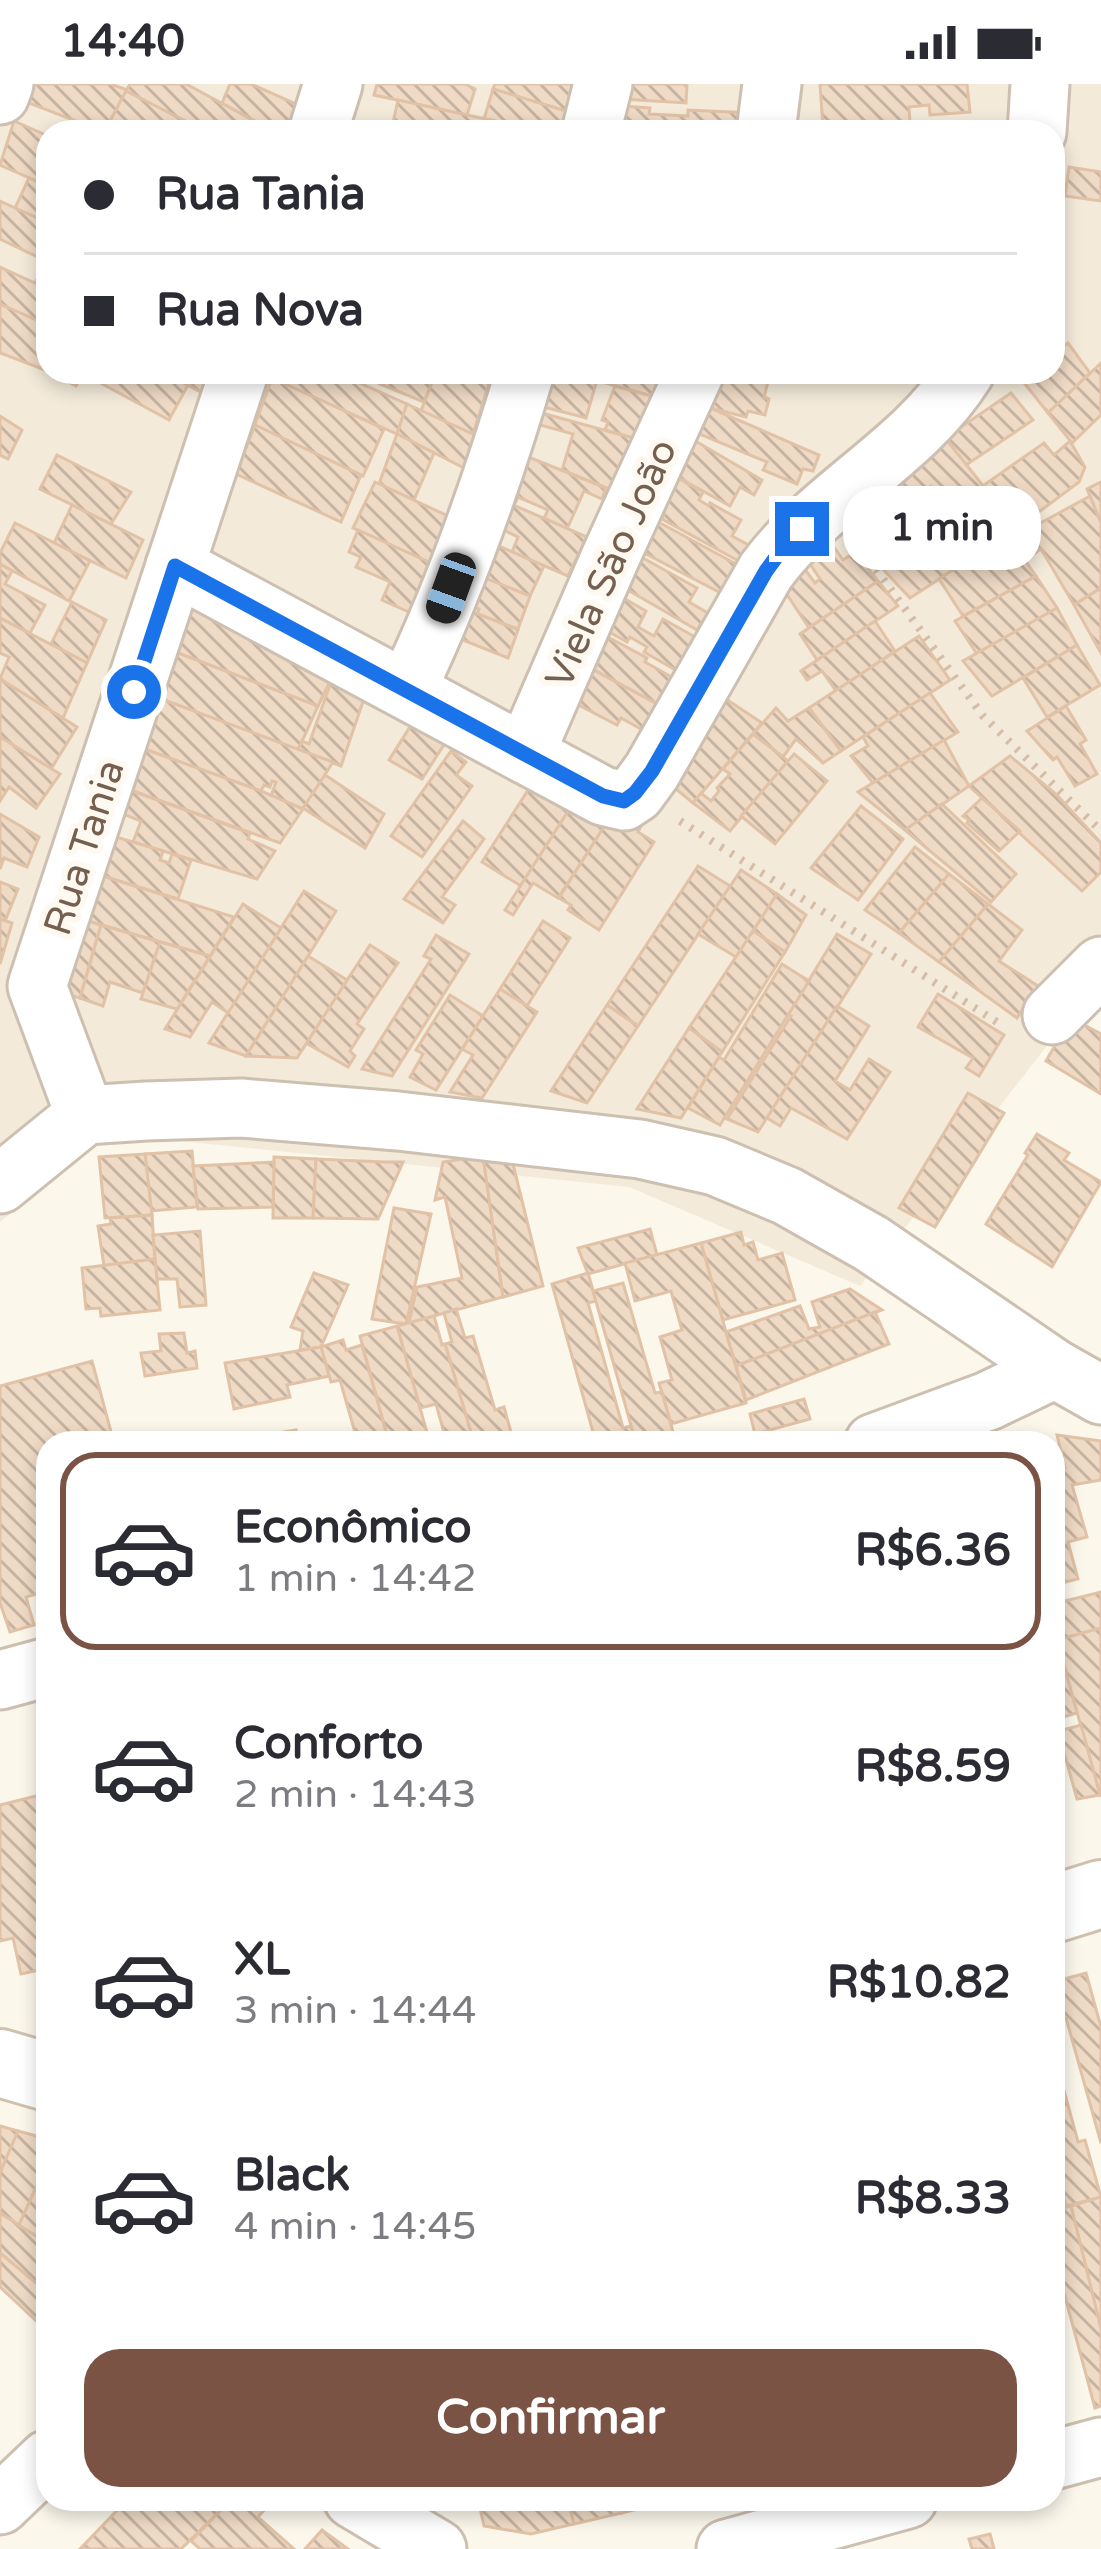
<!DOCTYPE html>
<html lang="pt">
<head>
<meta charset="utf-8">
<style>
	:root { --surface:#fff; --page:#f2f2f3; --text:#2b2b33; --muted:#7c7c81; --line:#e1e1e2; --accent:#7b5345 }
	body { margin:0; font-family:"Varela Round",sans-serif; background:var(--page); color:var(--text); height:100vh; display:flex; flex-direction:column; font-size:45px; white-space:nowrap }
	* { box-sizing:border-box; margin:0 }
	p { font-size:39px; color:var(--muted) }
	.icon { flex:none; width:66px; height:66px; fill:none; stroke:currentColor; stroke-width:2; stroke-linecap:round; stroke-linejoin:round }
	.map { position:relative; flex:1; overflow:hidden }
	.details { position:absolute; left:36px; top:1347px; width:1029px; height:1080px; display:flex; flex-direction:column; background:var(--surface); border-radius:36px; box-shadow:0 6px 18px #0003 }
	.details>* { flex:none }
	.hud { position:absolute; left:36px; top:36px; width:1029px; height:264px; border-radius:36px; box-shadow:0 6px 18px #0003; display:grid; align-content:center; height:264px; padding:0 48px; background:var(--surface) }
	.end { position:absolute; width:54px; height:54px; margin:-27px; border:15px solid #1a73e8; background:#fff; box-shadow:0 0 0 6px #fff }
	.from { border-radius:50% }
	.bubble { position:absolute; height:84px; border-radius:36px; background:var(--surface); box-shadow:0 6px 18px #0003; font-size:39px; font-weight:700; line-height:84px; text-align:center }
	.car { position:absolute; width:36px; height:72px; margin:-36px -18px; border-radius:15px; box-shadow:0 0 9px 3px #0007; background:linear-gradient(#222 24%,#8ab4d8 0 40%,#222 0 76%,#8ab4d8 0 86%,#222 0) }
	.hud b { display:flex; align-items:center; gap:42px; height:114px; font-size:45px }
	.hud b+b { border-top:3px solid var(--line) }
	.hud i { width:30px; height:30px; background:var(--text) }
	ul { padding:21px 0 0; list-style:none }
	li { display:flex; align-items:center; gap:36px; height:198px; margin:0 24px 18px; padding:0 24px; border:6px solid transparent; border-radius:36px }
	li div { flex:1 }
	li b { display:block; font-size:45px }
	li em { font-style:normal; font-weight:700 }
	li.current { border-color:var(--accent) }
	li>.icon { width:108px; height:108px; stroke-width:1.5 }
	.cta { display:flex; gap:24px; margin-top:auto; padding:24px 48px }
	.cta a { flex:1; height:138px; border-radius:36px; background:var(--accent); color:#fff; font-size:48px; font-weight:700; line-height:138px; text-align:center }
	.status { display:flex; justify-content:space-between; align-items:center; height:84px; padding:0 60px; background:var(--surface); direction:ltr }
	.status svg { height:33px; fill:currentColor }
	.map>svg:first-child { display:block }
	.residential { fill:#f3eada; fill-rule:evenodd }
	.building { fill:url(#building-back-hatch); stroke:#e1c2a6; stroke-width:3 }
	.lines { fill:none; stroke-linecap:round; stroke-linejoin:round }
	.street-casing { stroke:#cdc0b1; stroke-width:63 }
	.secondary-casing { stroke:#d0c1af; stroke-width:72 }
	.path { stroke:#d5bda7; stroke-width:8; stroke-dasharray:3 9; stroke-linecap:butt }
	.street { stroke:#fff; stroke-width:57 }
	.secondary { stroke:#fff; stroke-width:66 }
	.route { stroke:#1a73e8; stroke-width:15 }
	.labels { text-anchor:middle; stroke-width:12; stroke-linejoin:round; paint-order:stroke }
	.street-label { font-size:39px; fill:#75604f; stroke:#fefaf2 }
</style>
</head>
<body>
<div class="status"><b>14:40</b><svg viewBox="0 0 49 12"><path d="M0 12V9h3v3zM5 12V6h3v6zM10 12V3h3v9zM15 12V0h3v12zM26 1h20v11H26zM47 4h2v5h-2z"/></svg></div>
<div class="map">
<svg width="1101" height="2465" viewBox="0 0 1101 2465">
	<defs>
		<pattern id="building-back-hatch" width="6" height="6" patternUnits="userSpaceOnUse" patternTransform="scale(3)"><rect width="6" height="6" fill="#efdac5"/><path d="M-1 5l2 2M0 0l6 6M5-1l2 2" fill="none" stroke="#c6b4a2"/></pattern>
	</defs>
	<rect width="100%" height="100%" fill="#fbf7eb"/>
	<path class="residential" d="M0 0H1101V906L1077 923 860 1202 629 1103 53 1044 11 1129 0 1138ZM48 48H1053V288H48Z"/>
	<g class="building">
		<polygon points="27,0 111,0 127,6 104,48 21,16"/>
		<polygon points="130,0 186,0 275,48 207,48 126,7"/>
		<polygon points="230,0 251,0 312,27 305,48 275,48 222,19"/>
		<polygon points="377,0 465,0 475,5 467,31 374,11"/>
		<polygon points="495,0 578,0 569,28 493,5"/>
		<polygon points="622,0 687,0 686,19 622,15"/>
		<polygon points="820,0 967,0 970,28 930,31 929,21 909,23 910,40 823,44"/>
		<polygon points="493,5 569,28 562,48 547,48 484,35"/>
		<polygon points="126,7 207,48 128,48 109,39"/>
		<polygon points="398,16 467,31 547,48 391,48"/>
		<polygon points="621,22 650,24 649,30 688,32 688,26 753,29 752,48 606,48"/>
		<polygon points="14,37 48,52 48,102 0,81"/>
		<polygon points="956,38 957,48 874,48 874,42"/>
		<polygon points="874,42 874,48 775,48 775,47"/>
		<polygon points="1069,83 1101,88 1101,117 1065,112"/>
		<polygon points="29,94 48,102 48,139 15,124"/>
		<polygon points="0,117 48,139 48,189 42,186 46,177 0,155"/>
		<polygon points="0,183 35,199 42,186 48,189 47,242 0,220"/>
		<polygon points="0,220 48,241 48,287 0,269"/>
		<polygon points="1068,259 1090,289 1048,329 1021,295 1030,288 1053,288 1053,270"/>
		<polygon points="1101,279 1101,331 1072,359 1048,329"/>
		<polygon points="50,288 163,288 188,301 169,336 82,289 76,302"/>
		<polygon points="163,288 216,288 206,311"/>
		<polygon points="280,288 335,288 407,320 397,350 276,296"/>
		<polygon points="366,288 436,288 424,318 380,300 383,295"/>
		<polygon points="436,288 474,288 473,290 490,296 473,350 421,327"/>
		<polygon points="543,288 566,288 597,296 586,334 544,323"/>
		<polygon points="566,288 676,288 666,316"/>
		<polygon points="719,288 745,288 769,294 764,313 769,315 765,331 748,327 746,333 710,324"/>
		<polygon points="272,294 384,345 363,392 255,341"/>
		<polygon points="615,302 651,312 633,354 605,346 608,338 602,336"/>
		<polygon points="1011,309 1033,336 966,381 945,354"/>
		<polygon points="407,320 479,353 466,385 397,350"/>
		<polygon points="708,323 819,371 813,387 803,385 797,400 763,386 767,378 697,349"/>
		<polygon points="527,325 633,354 609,405 562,386 573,350 533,339"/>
		<polygon points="0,332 22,346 8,375 0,371"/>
		<polygon points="255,341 361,391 341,438 236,390"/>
		<polygon points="397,350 434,369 414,416 379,400"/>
		<polygon points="942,350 988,408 957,430 931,402 911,420 893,400"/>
		<polygon points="692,355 762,396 754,411 740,403 730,422 672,390"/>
		<polygon points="1070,357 1085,383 1079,398 1016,445 984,401 1044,359 1054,371"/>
		<polygon points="511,366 606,404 602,415 584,407 567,445 544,434 548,426 518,413 514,421 495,413"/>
		<polygon points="57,371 131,408 111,440 40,405"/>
		<polygon points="672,391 703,408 699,416 709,422 710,419 741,436 732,452 754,464 746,481 662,435 664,430 654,425"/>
		<polygon points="375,398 448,432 431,479 353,444"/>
		<polygon points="1101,398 1101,439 1087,405"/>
		<polygon points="988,408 1016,445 910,514 880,482"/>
		<polygon points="1090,412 1101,439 1101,504 1074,521 1041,465 1035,469 1024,448"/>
		<polygon points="495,413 587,453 568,492 512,468 518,453 499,444"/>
		<polygon points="72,421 143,456 126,494 54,459"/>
		<polygon points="649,433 751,488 736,517 633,463"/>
		<polygon points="15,439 90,477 69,517 0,480 0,469"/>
		<polygon points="358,446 431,479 411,529 382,516 390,498 356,483 361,473 349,468"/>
		<polygon points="1007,451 1036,492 963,532 939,495"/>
		<polygon points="481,454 544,482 530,512 469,488"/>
		<polygon points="834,463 843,476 855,468 878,497 809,544 780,500 804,484 815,499 820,495 810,480"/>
		<polygon points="625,464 697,504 689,518 708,529 697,546 607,494"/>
		<polygon points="0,480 12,487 5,500 45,521 30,549 0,534"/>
		<polygon points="480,492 530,512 518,545 477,530 479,525 468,521"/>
		<polygon points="1036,492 1057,524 977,570 955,537"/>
		<polygon points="878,497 898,522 817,576 800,550"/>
		<polygon points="606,504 646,527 638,543 654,552 663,535 713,563 695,597 644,568 647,563 630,553 627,558 588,536"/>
		<polygon points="1101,504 1101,569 1074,521"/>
		<polygon points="72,518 106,536 87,579 51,560"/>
		<polygon points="185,520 337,583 318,622 170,566"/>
		<polygon points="1057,524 1077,561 992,612 963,577"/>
		<polygon points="466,525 518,546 508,574 455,553"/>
		<polygon points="0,534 87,579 63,634 0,595 9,573 0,569"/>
		<polygon points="875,537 895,567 836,607 822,587 807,596 801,587"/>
		<polygon points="589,543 647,574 645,578 691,604 676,630 572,574"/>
		<polygon points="919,552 950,596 841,667 809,624"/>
		<polygon points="1077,561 1100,601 1047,633 1023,594"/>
		<polygon points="170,566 318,622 298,666 153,612"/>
		<polygon points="569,573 676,630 650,650 621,634 617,641 571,617"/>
		<polygon points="336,584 369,600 341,682 298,666 302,657 309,660"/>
		<polygon points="0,595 77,643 51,685 0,653"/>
		<polygon points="930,609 958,648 873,699 851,672 868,662 863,653"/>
		<polygon points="720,611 762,639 693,719 654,687"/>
		<polygon points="153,612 333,678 303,725 271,712 276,698 272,697 270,703 264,701 261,707 136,662"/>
		<polygon points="1066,622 1086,656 1080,660 1097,690 1075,702 1057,673 1053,676 1027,647"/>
		<polygon points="776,624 788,637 809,624 841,667 823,679 796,655 783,673 753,650"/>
		<polygon points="420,627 454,645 422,695 389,676"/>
		<polygon points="753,650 788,677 730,747 693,719 701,709 711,717 719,707 717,704 730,690 723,685"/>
		<polygon points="0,653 60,690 36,724 9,703 0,717"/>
		<polygon points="944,656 969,702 905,746 858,708"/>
		<polygon points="136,662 261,707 303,725 280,759 122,703"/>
		<polygon points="451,667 466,678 456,691 472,702 422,773 391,752"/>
		<polygon points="794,670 827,697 775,760 741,732"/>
		<polygon points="1010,672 1057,711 1101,759 1101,788 1082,807 969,702"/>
		<polygon points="539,689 583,704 521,802 482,778"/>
		<polygon points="325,691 384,730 365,764 303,724"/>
		<polygon points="583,704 618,722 558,814 533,799 513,831 505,826"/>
		<polygon points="132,707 250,749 248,755 275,767 257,795 133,758 141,737 123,730"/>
		<polygon points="982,714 1020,747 999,767 967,739 969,736 963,732"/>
		<polygon points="942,720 1016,790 991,818 905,746"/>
		<polygon points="861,722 903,755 858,816 811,784"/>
		<polygon points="0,730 39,753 27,783 4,774 0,785"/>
		<polygon points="612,730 630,730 642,740 638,748 654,758 599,846 568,826 571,821 559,814"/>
		<polygon points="463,737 484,755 442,813 455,821 443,839 404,815"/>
		<polygon points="106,750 163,767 160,776 169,779 172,770 191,776 178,815 93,789"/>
		<polygon points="915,763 949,790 899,849 865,826"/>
		<polygon points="698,782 730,802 638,942 607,921"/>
		<polygon points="741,786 777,810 736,873 698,850"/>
		<polygon points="93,789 234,833 210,872 77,834"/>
		<polygon points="949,790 988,820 939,878 899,849"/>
		<polygon points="0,798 18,805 5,837 0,835"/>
		<polygon points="304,807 336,827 246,972 209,959"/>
		<polygon points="777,810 806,831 785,868 753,847"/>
		<polygon points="243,820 281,844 228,929 212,918 190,953 165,945"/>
		<polygon points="988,820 1022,846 999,877 1038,902 1017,934 939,878"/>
		<polygon points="77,834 101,841 80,914 60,909"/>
		<polygon points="0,835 12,839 0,880"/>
		<polygon points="543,837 570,854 527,922 500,905"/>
		<polygon points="101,841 160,858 143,909 110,898 103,922 80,914"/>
		<polygon points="753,847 785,868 722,968 689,944"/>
		<polygon points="837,850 871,870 758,1048 727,1035 791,932 788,931"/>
		<polygon points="436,851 469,870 392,992 362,985 431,875 424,872"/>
		<polygon points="160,858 210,872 177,925 141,915"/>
		<polygon points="370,861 398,879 357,940 364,945 350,967 355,972 348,983 306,959"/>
		<polygon points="308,872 347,896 297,974 246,972"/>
		<polygon points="782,880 809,897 720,1041 688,1024 719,973 724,976"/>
		<polygon points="500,905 537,928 482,1014 450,1008 473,971 462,965"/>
		<polygon points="938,910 1004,951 979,992 966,984 973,974 918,943"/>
		<polygon points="450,911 483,932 436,1006 410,993 423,970 416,966"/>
		<polygon points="607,921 638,942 587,1019 551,1007"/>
		<polygon points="837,922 869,942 835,997 850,1006 869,975 890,988 847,1055 791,1024 780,1042 767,1034"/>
		<polygon points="1071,934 1101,950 1101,1010 1046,977"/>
		<polygon points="689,944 722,968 681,1034 637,1025"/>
		<polygon points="968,1009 1004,1029 935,1143 899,1124"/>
		<polygon points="1037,1050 1069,1069 1064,1076 1101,1098 1052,1183 986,1140 1028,1071 1025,1069"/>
		<polygon points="192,1067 197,1123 151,1127 145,1070"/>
		<polygon points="145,1070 152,1131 105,1134 99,1073"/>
		<polygon points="483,1072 503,1213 409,1239 417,1203 462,1194 445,1113 435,1116 443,1078"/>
		<polygon points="483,1072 513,1080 543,1202 503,1213"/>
		<polygon points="274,1073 316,1075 313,1134 273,1134"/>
		<polygon points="316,1075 385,1078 403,1078 378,1135 313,1134"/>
		<polygon points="274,1078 273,1123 198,1125 193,1082"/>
		<polygon points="394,1124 431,1130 406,1240 372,1235"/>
		<polygon points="152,1131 155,1175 104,1182 98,1142 111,1140 110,1134"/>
		<polygon points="650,1145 657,1171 588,1190 578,1164"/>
		<polygon points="200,1147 206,1221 180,1223 177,1195 157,1195 153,1151"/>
		<polygon points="741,1148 744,1161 753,1158 758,1176 782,1169 795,1216 723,1236 701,1159"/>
		<polygon points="701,1159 746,1319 671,1340 659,1299 672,1296 660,1253 682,1246 671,1207 635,1217 625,1179"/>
		<polygon points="155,1175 160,1226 101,1232 100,1224 86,1225 82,1184"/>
		<polygon points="314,1189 348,1201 321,1263 300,1266 303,1247 291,1243"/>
		<polygon points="588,1189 596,1217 588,1219 623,1344 631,1342 636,1359 596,1359 552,1200"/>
		<polygon points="623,1199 655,1309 662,1308 676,1359 636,1359 593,1207"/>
		<polygon points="850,1205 882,1226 736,1282 726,1248 800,1222 809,1245 820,1243 812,1218"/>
		<polygon points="456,1225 465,1254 473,1252 495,1326 504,1323 514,1359 474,1359 445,1260 452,1258 444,1229"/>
		<polygon points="875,1228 889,1260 746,1316 736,1282"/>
		<polygon points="434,1232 442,1261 445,1260 474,1359 447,1359 436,1320 420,1324 397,1242"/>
		<polygon points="397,1242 420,1324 430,1359 389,1359 360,1252"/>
		<polygon points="184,1249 187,1269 195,1267 197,1284 145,1292 141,1269 161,1267 159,1250"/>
		<polygon points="343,1256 346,1266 362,1261 389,1359 358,1359 340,1296 331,1298 321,1263"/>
		<polygon points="321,1263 329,1292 287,1301 290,1313 234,1325 225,1279"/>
		<polygon points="92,1277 114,1359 48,1359 48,1507 26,1513 34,1541 10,1548 0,1519 0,1302"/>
		<polygon points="804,1315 810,1335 755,1350 750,1330"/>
		<polygon points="296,1346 298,1359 242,1359 241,1355"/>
		<polygon points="1057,1351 1101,1357 1101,1396 1072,1401 1087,1453 1068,1458 1078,1495 1053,1501 1053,1387 1065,1384"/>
		<polygon points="1101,1508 1101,1544 1057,1556 1053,1541 1053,1520"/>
		<polygon points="1101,1544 1101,1710 1100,1711 1057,1556"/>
		<polygon points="1057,1556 1077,1629 1053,1636 1053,1557"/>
		<polygon points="1081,1641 1100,1711 1077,1715 1058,1647"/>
		<polygon points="48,1709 48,1884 21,1890 13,1854 0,1857 0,1721"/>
		<polygon points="1086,1889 1101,1943 1101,2059 1066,1934 1053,1938 1053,1898"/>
		<polygon points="1053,1966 1078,2058 1085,2056 1101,2113 1066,2122 1053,2072"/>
		<polygon points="0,2042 18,2047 0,2089"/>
		<polygon points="18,2047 48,2055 48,2077 19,2141 0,2129 0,2089"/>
		<polygon points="1053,2072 1066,2122 1053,2126"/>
		<polygon points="48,2077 48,2160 19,2141"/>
		<polygon points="1101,2113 1101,2245 1071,2122"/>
		<polygon points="1071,2122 1101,2245 1101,2322 1095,2324 1053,2168 1053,2126"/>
		<polygon points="0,2129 48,2160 48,2209 0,2169"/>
		<polygon points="0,2169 48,2209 48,2248 0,2203"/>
		<polygon points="128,2415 232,2415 181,2465 80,2465"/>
		<polygon points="232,2415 274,2415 258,2433 294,2465 200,2465 191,2457"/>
		<polygon points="478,2415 568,2415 574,2440 531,2450 484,2442"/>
		<polygon points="568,2415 618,2415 622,2429 574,2440"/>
		<polygon points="618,2415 665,2415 666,2418 622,2429"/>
		<polygon points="322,2446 348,2465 305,2465"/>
		<polygon points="990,2450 994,2465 972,2465 969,2455"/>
	</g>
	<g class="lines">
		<g class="street-casing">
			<g id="street">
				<polyline points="0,11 4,0"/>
				<polyline points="318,48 333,0"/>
				<polyline points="591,48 603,0"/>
				<polyline points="766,48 772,0"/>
				<polyline points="1037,48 1040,0"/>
				<path d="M175 482 603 712 624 717 636 709 652 687 766 487C822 411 914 369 965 288"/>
				<path d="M407 605C456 503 493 396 525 288"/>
				<polyline points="525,670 610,474 695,288"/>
				<polyline points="1052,931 1101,882"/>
				<polyline points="85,1031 37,902 239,288"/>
				<polyline points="0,1100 85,1031 146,1027 241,1024 398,1037 640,1065 715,1082 787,1112 872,1160 1055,1285 1101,1311"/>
				<polyline points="874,1359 988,1317 1055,1285"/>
				<polyline points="0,1596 48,1583"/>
				<polyline points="1053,2376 1101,2363"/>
				<polyline points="353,2415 437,2465"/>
				<polyline points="0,2421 48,2375"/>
				<polyline points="726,2465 908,2415"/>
			</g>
		</g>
		<g class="secondary-casing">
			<g id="secondary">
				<polyline points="1053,1825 1101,1810"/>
				<polyline points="0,1979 48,1993"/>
			</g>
		</g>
		<g class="path">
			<polyline points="862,466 983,632 1101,747"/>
			<polyline points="680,737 997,938"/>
		</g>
		<use href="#street" class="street"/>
		<use href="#secondary" class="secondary"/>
	</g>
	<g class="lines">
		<polyline class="route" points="134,608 175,482 603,712 624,717 635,709 652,687 766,487 785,461 802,445"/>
	</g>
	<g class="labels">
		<g class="street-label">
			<text transform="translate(610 479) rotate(-66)" y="14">Viela São João</text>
			<text transform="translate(83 763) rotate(-72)" y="14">Rua Tania</text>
		</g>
	</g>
</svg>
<i class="end from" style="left:134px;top:608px"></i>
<i class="end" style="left:802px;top:445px"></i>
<div class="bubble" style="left:843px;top:402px;width:198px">1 min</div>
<i class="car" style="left:451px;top:504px;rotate:200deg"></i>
<div class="hud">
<b><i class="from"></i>Rua Tania</b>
<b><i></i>Rua Nova</b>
</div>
<section class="details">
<ul>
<li class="current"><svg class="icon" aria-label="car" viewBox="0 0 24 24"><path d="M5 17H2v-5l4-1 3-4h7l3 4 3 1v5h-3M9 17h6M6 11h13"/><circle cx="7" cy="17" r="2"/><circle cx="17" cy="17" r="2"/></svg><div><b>Econômico</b><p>1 min · 14:42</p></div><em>R$6.36</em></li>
<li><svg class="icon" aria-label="car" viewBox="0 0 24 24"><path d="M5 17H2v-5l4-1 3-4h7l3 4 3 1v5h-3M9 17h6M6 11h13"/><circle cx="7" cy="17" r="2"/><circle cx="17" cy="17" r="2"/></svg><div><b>Conforto</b><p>2 min · 14:43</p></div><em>R$8.59</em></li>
<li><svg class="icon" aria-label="car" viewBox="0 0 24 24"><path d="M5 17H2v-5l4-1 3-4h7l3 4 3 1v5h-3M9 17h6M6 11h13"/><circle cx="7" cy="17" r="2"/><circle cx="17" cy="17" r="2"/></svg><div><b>XL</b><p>3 min · 14:44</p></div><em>R$10.82</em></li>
<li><svg class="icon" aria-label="car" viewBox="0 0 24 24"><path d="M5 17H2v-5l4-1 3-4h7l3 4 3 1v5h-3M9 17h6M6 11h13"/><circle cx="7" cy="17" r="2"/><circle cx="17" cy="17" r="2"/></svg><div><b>Black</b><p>4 min · 14:45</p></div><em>R$8.33</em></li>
</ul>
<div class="cta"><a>Confirmar</a></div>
</section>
</div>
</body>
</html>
